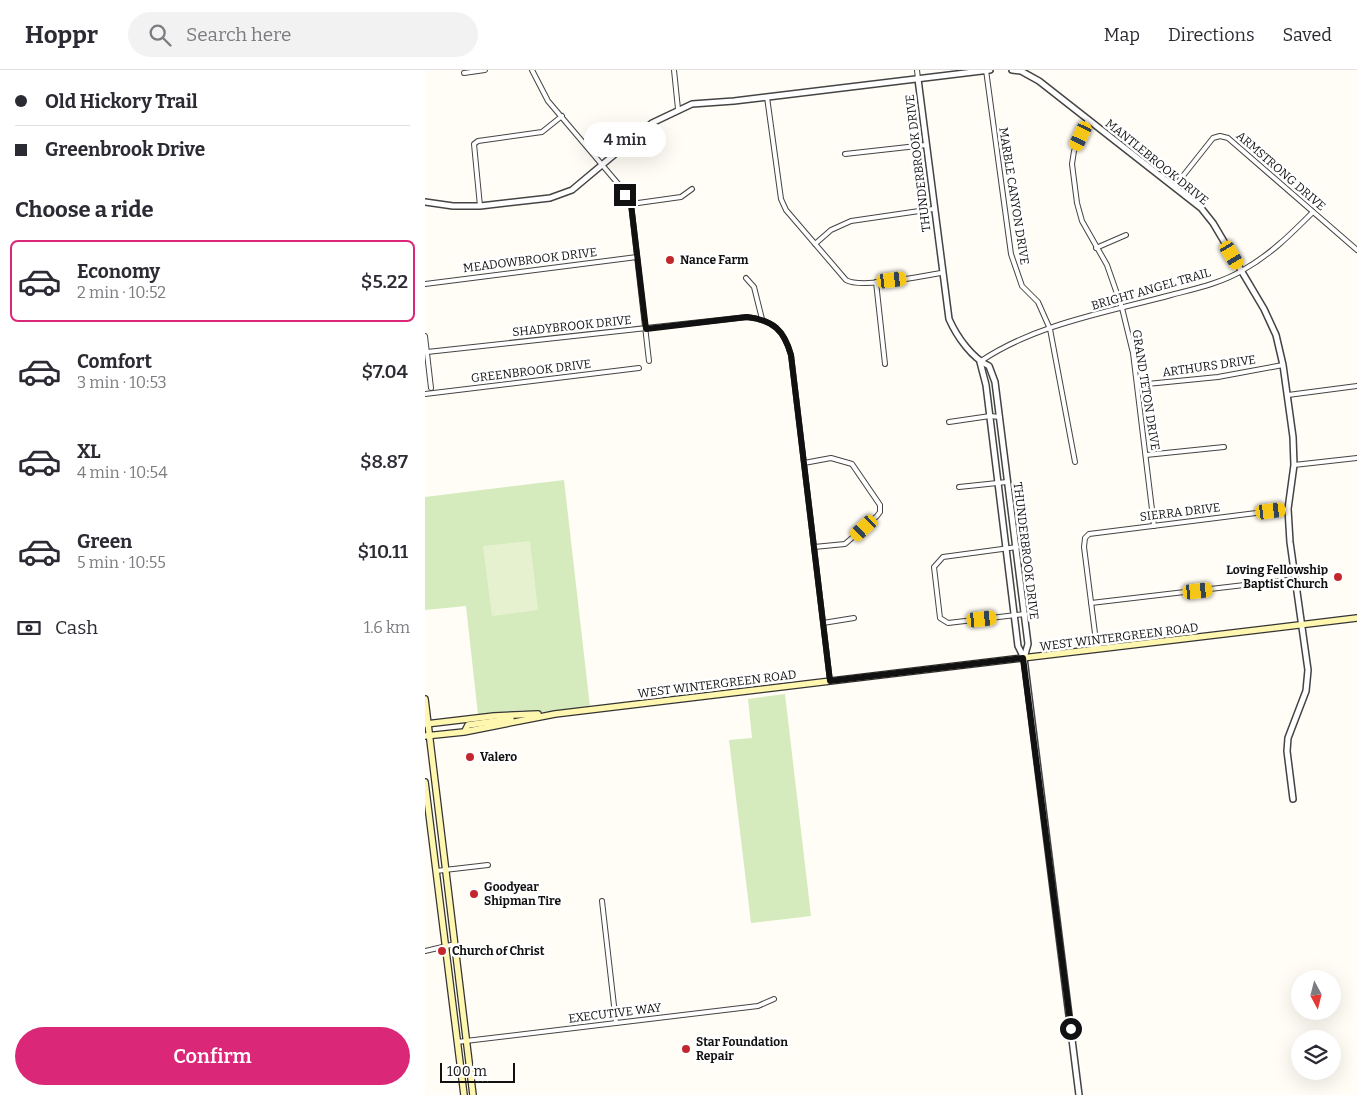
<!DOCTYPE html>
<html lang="en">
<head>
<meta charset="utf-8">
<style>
	:root { --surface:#fff; --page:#f2f2f3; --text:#2b2b33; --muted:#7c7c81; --line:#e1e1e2; --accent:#db2777 }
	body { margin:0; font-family:Bitter,serif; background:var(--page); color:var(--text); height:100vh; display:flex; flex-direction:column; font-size:19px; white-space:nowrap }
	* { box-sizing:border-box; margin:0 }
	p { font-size:16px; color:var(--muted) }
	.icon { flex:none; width:28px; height:28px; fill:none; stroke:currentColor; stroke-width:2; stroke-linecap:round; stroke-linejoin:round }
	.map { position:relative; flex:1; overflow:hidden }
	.side { display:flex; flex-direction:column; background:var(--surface); width:425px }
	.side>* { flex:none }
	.top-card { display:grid; align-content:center; height:110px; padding:0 15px; background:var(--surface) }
	.needle { width:32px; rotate:173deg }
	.tools { position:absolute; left:866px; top:900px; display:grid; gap:10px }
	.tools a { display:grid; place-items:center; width:50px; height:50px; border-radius:50%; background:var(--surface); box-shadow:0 5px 20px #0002; font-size:25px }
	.scale { position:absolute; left:15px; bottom:12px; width:75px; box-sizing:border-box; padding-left:5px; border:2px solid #111; border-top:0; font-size:14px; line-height:18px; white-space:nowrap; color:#111; -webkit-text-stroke:4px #fff; paint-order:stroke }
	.end { position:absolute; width:22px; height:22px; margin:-11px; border:6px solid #111; background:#fff; box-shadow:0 0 0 2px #fff }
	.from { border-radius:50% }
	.bubble { position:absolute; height:35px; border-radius:18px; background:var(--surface); box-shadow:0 5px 20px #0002; font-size:16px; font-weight:600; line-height:35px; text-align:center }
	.car { position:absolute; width:15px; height:30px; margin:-15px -8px; border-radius:6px; box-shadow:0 0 4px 1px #0007; background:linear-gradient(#f5c518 24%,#345 0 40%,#f5c518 0 76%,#345 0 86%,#f5c518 0) }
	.top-card b { display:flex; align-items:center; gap:18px; height:48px; font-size:19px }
	.top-card b+b { border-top:1px solid var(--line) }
	.top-card i { width:12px; height:12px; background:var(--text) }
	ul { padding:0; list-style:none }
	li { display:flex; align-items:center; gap:15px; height:82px; margin:0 10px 8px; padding:0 5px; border:2px solid transparent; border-radius:8px }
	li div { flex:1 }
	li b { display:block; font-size:19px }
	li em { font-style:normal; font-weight:600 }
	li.on { border-color:var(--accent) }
	li>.icon { width:45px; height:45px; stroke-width:1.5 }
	h2 { padding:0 15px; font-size:22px; line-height:60px }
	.pay { display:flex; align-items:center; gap:12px; height:55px; padding:0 15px; font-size:19px }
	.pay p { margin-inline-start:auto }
	.cta { display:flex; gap:10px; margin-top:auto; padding:10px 15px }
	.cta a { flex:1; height:58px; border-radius:30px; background:var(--accent); color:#fff; font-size:20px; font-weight:600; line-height:58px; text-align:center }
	header { display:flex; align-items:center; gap:30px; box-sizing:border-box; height:70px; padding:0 25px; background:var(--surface); border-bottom:1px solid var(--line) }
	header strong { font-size:24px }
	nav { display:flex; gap:28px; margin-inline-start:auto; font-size:18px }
	.search { width:350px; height:45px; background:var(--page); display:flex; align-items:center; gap:12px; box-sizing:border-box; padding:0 18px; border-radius:28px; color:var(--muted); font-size:19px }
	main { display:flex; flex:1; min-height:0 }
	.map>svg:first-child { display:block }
	.green { fill:#d5ebbd }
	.pitch { fill:#e6f2cf }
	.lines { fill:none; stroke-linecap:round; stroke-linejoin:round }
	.minor-casing { stroke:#444; stroke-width:6 }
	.tertiary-casing { stroke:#444; stroke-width:8 }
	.secondary-casing { stroke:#333; stroke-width:8 }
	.minor { stroke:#fff; stroke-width:4 }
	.tertiary { stroke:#fff; stroke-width:5 }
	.secondary { stroke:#fff6b0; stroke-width:5.5 }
	.route { stroke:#111; stroke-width:6 }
	.poi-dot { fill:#c4262e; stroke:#fff; stroke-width:2 }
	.labels { text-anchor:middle; stroke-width:5; stroke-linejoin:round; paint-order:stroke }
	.street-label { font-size:12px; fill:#111; stroke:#fff }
	.poi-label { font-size:12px; font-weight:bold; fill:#111; stroke:#fff; text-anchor:start }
</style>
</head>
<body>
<header>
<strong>Hoppr</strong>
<div class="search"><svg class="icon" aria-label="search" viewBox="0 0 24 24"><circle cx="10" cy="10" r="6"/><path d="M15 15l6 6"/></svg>Search here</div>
<nav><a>Map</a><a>Directions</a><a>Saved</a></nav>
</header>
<main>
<section class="side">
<div class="top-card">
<b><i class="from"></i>Old Hickory Trail</b>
<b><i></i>Greenbrook Drive</b>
</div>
<h2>Choose a ride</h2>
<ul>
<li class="on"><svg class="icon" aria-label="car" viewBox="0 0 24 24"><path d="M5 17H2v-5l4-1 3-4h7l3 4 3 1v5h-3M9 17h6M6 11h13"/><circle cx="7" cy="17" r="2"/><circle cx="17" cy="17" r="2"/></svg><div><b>Economy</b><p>2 min · 10:52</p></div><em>$5.22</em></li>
<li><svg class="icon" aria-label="car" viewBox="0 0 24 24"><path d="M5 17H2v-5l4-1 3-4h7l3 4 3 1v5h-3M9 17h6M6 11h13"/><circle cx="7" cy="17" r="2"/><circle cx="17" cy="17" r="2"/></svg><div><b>Comfort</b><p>3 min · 10:53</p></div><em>$7.04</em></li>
<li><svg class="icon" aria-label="car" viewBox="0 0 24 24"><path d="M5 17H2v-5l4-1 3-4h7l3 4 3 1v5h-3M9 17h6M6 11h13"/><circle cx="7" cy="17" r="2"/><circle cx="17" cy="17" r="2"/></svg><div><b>XL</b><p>4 min · 10:54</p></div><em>$8.87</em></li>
<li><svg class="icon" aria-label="car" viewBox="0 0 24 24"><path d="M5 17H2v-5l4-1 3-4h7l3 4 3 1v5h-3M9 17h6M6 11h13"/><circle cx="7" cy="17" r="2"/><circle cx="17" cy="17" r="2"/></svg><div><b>Green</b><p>5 min · 10:55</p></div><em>$10.11</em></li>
</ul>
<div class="pay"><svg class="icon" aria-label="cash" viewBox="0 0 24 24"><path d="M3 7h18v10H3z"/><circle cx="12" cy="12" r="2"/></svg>Cash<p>1.6 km</p></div>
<div class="cta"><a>Confirm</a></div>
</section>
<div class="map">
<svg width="932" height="1025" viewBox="0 0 932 1025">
	<rect width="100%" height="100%" fill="#fffdf5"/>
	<g class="green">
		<polygon points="139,410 165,637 99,644 99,640 53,645 41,536 0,540 0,427"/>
		<polygon points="360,624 386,846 326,853 304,670 327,668 323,629"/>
	</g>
	<polygon class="pitch" points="105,471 113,540 67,546 58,476"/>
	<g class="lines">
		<g class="minor-casing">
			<g id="minor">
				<polyline points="107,0 123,31 195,116 206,134 224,291"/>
				<polyline points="249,0 253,39"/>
				<polyline points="492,0 493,9"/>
				<polyline points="561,0 586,184 597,216 613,232 625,259 650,392"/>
				<polyline points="39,3 60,0"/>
				<path d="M342 27 356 129 361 140 421 210C436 219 497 206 516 203"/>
				<polyline points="663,50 649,81 647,94 652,133 657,151 682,195 697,238 708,283 729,456"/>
				<polyline points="420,84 501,75"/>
				<polyline points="750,116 788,68 795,66 803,68 932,180"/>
				<polyline points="206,134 256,127 267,119"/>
				<polyline points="55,136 49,74 53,71 117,62 137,46"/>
				<polyline points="390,174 406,160 426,151 508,139"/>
				<polyline points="671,178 701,165"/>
				<polyline points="321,208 329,217 337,249"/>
				<polyline points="451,212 460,294"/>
				<polyline points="0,214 212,187"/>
				<polyline points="0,266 6,318"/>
				<path d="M2 282 322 247C348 250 359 260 366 285L405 611"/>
				<path d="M556 291C611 254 683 242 746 225 769 219 797 213 818 200 845 185 866 164 888 142"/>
				<polyline points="712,315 793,307 858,295"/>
				<polyline points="0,324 214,298"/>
				<polyline points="863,325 932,316"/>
				<polyline points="524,352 565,346 575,347"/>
				<polyline points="721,385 799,377"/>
				<polyline points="379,393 406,388 427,394 455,435 455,442 452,446 420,474 389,477"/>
				<polyline points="869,395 932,388"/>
				<polyline points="534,417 582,412"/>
				<polyline points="592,477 518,487 509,497 515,548 523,553 600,544"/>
				<polyline points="666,533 871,509"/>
				<polyline points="398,553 429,548"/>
				<polyline points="672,579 659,477 660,468 664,464 863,439"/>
				<polyline points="11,801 63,795"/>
				<polyline points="177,831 191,953"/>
				<polyline points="0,881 30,874"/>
				<polyline points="32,972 333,936 349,929"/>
			</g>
		</g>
		<g class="tertiary-casing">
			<g id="tertiary">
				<polyline points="587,0 596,1 614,11 776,138 788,153 839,239 851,265 858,295 868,367 869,395 863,439 865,472 883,600 881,621 863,668 862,681 868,729"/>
				<path d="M493 9 524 249C532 267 547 288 564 296L570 312 603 574 599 588"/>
				<polyline points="0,132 28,136 55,136 125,128 147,120 227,53 267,34 309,31 565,0"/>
				<polyline points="555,292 561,315 593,576 599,588 654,1025"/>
			</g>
		</g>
		<g class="secondary-casing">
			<g id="secondary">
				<polyline points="0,629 48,1025"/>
				<polyline points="1,654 69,646 113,644"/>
				<polyline points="40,661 43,655 86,649"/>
				<polyline points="0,666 39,662 130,644 932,548"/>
				<polyline points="0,712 39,1025"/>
			</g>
		</g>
		<use href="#minor" class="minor"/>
		<use href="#tertiary" class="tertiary"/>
		<use href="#secondary" class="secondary"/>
	</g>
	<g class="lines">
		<path class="route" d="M200 125 206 134 221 259 322 247C348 250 359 260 366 285L405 611 598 588 646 959"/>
	</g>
	<g class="poi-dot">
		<circle cx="245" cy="190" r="5"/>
		<circle cx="913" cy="507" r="5"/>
		<circle cx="45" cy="687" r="5"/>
		<circle cx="49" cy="824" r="5"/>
		<circle cx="17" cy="881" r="5"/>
		<circle cx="261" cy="979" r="5"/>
	</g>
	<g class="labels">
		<g class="street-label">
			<text transform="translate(732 92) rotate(39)" y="4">MANTLEBROOK DRIVE</text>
			<text transform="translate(493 93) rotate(-97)" y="4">THUNDERBROOK DRIVE</text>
			<text transform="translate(856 101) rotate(41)" y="4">ARMSTRONG DRIVE</text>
			<text transform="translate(589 126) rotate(81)" y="4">MARBLE CANYON DRIVE</text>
			<text transform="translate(105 190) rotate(-7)" y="4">MEADOWBROOK DRIVE</text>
			<text transform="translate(726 219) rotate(-16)" y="4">BRIGHT ANGEL TRAIL</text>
			<text transform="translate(147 256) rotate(-6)" y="4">SHADYBROOK DRIVE</text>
			<text transform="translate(784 296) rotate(-8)" y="4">ARTHURS DRIVE</text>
			<text transform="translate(106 301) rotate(-7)" y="4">GREENBROOK DRIVE</text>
			<text transform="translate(721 320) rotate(81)" y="4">GRAND TETON DRIVE</text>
			<text transform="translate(755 442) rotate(-7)" y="4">SIERRA DRIVE</text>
			<text transform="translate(601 481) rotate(83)" y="4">THUNDERBROOK DRIVE</text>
			<text transform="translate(694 567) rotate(-7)" y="4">WEST WINTERGREEN ROAD</text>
			<text transform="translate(292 614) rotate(-7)" y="4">WEST WINTERGREEN ROAD</text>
			<text transform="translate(190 943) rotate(-7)" y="4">EXECUTIVE WAY</text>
		</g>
		<g class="poi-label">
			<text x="255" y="194">Nance Farm</text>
			<text x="903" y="504" text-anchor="end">Loving Fellowship<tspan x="903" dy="14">Baptist Church</tspan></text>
			<text x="55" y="691">Valero</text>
			<text x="59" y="821">Goodyear<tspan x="59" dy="14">Shipman Tire</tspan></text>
			<text x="27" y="885">Church of Christ</text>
			<text x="271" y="976">Star Foundation<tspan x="271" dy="14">Repair</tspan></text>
		</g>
	</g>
</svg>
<div class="tools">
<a><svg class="needle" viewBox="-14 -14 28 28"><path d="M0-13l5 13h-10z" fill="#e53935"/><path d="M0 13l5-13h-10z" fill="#7c7c81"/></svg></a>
<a><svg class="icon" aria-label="layers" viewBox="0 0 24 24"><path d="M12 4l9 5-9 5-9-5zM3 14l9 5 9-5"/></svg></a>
</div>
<div class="scale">100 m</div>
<i class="end from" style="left:646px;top:959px"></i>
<i class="end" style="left:200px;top:125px"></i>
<div class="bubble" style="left:159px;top:52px;width:82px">4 min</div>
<i class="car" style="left:656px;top:66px;rotate:205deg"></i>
<i class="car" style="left:807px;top:185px;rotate:149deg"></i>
<i class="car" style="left:467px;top:210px;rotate:83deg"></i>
<i class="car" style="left:846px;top:441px;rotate:83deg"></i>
<i class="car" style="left:439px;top:458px;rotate:227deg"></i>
<i class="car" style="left:773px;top:521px;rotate:84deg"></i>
<i class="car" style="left:557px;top:549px;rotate:84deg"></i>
</div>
</main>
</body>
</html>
